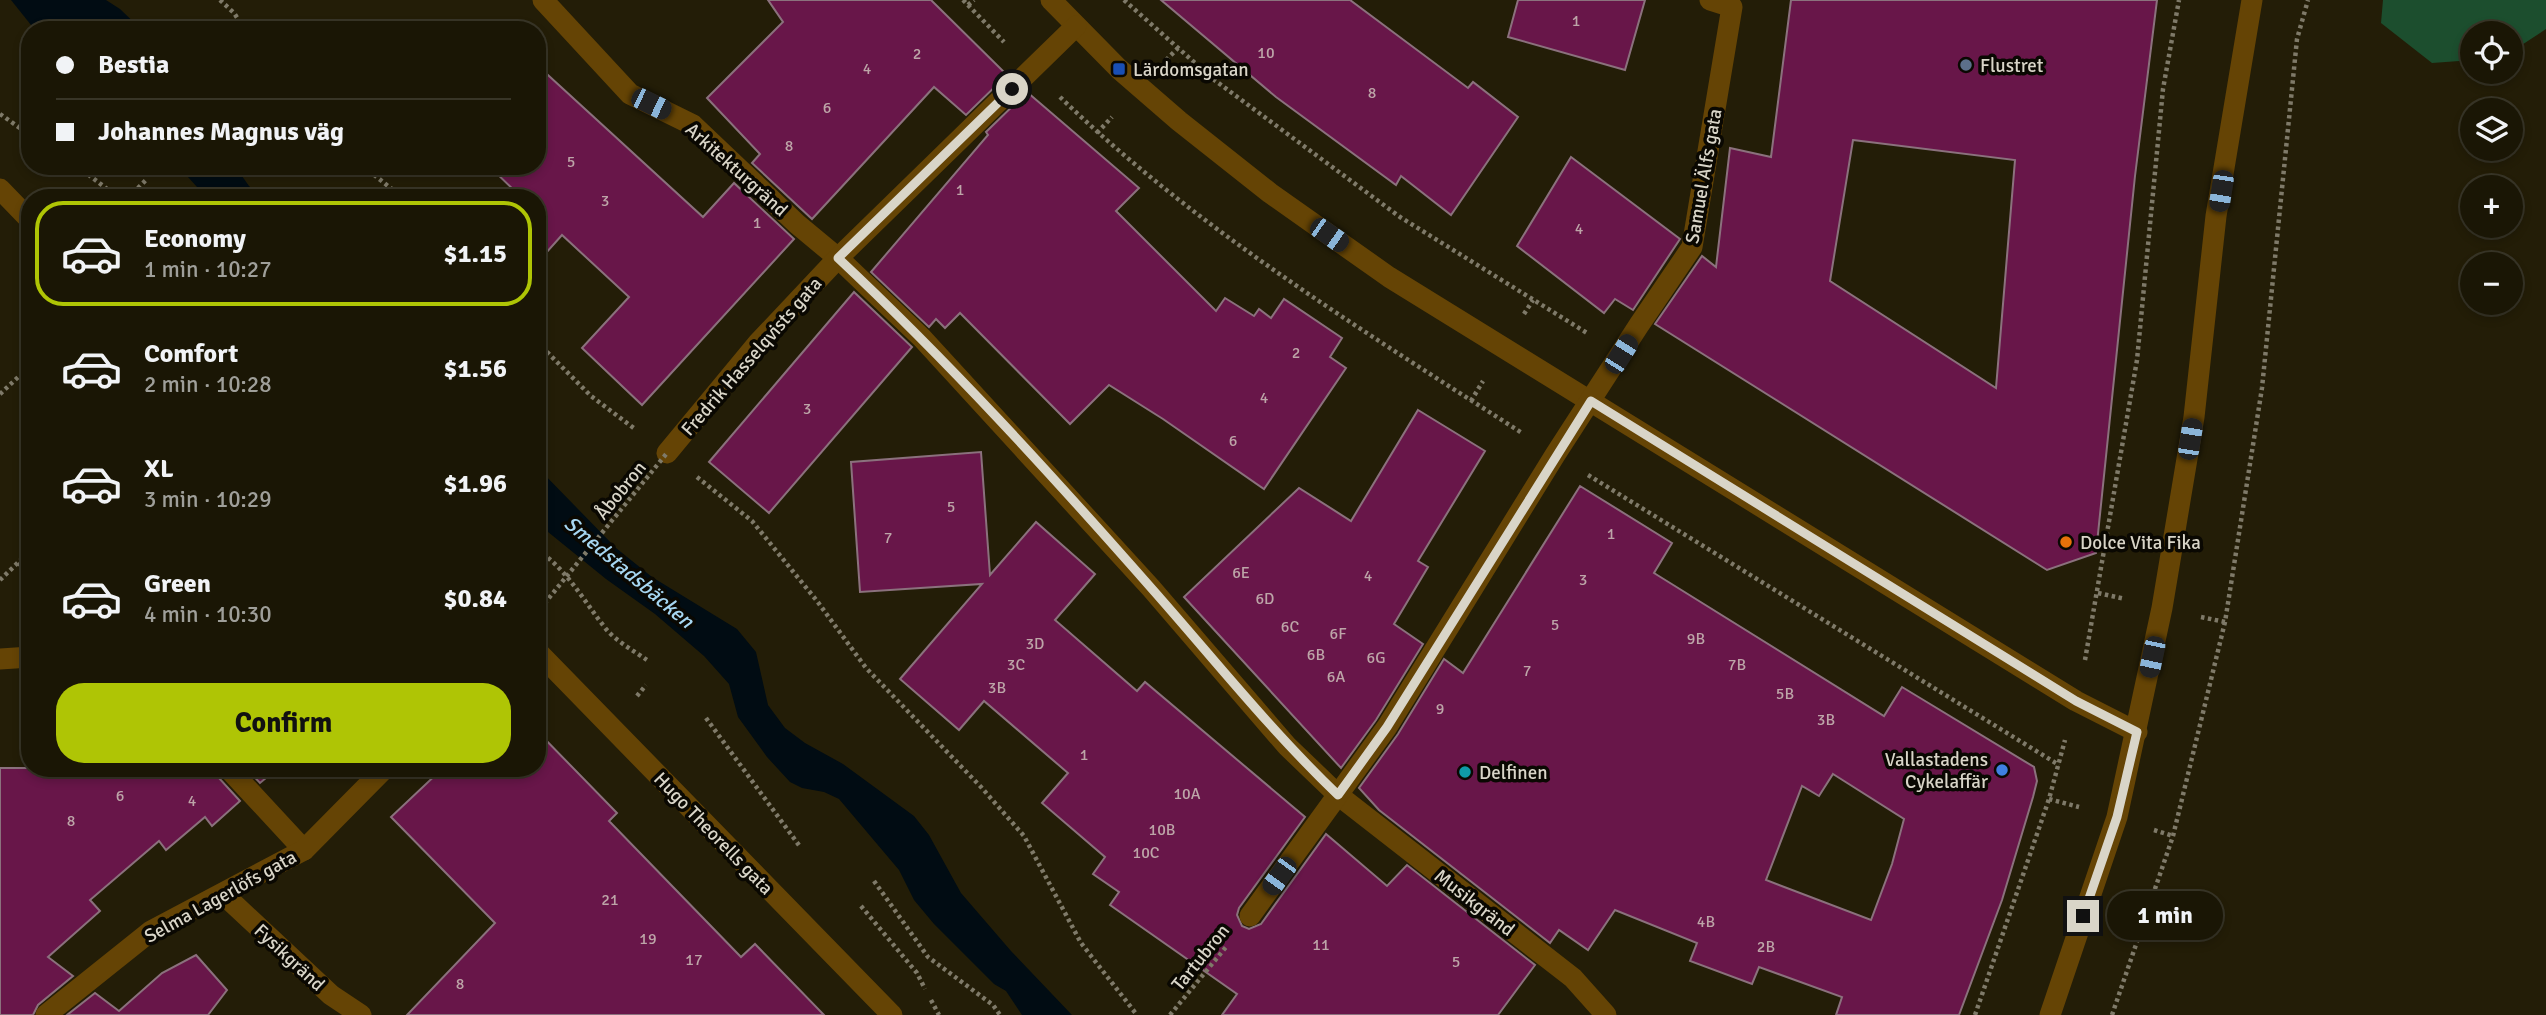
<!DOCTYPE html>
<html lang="en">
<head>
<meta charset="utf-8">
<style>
	:root { --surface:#1a1605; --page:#272313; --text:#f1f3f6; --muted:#9f9f9a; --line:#383527; --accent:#afc505 }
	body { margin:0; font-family:Signika,sans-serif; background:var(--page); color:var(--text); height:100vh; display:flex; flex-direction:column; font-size:26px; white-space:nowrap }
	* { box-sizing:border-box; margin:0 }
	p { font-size:23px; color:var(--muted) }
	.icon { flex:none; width:38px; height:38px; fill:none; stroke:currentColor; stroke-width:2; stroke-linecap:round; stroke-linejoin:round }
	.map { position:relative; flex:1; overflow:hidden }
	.panel { position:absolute; left:21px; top:189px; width:525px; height:588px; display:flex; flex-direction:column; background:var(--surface); border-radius:28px; box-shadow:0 4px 10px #0003,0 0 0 2px var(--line) }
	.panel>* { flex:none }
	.top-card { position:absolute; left:21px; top:21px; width:525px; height:154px; border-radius:28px; box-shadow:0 4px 10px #0003,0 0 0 2px var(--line); display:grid; align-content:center; height:154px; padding:0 35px; background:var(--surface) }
	.controls { position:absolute; left:2460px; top:21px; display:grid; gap:14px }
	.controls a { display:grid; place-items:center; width:63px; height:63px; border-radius:50%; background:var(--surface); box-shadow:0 4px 10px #0003,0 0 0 2px var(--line); font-size:35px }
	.end { position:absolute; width:32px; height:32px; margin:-16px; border:9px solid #d9d5c8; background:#111; box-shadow:0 0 0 4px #111 }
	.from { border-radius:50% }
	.bubble { position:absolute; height:49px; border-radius:24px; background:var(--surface); box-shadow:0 4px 10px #0003,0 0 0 2px var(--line); font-size:23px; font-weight:700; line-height:49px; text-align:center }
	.car { position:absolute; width:21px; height:42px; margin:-21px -10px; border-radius:9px; box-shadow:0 0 5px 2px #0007; background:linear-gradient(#222 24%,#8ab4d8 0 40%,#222 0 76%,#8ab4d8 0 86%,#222 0) }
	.top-card b { display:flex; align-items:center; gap:24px; height:66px; font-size:26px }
	.top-card b+b { border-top:2px solid var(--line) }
	.top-card i { width:18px; height:18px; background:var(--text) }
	ul { padding:12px 0 0; list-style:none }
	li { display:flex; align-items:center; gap:21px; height:105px; margin:0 14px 10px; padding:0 21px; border:4px solid transparent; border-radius:28px }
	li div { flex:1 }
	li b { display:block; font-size:26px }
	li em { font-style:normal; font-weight:700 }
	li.selected { border-color:var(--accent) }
	li>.icon { width:63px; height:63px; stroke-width:1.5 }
	.primary-button { display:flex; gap:14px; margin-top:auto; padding:14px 35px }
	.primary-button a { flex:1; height:80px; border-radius:28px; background:var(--accent); color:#111; font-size:28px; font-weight:700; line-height:80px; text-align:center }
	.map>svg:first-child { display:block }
	.forest { fill:#1c4e2e }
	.water { fill:#010c13 }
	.building { fill:#681649; stroke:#8b717d; stroke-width:2; fill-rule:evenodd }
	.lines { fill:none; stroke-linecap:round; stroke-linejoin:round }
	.path { stroke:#7f7a69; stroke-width:4.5; stroke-dasharray:3.5 3.5; stroke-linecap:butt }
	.minor { stroke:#654405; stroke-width:21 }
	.path-bridge { stroke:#7f7a69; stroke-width:4.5; stroke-dasharray:3.5 3.5; stroke-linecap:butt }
	.route { stroke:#d9d5c8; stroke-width:9 }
	.service-dot { fill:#5c6f8a; stroke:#0a0802; stroke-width:2.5 }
	.transit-dot { fill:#1a4fb4; stroke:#0a0802; stroke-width:2.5 }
	.food-dot { fill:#e8710a; stroke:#0a0802; stroke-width:2.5 }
	.shop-dot { fill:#3f7fe0; stroke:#0a0802; stroke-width:2.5 }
	.culture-dot { fill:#0f9aa8; stroke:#0a0802; stroke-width:2.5 }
	.labels { text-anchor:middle; stroke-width:7; stroke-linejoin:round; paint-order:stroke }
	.number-label { font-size:16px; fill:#bda5a8 }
	.poi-label { font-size:19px; fill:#d9d5c8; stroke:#0a0802; text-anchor:start }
	.street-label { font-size:19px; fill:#d9d5c8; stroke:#0a0802 }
	.water-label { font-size:21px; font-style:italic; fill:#a6d6f1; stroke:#0a0802 }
</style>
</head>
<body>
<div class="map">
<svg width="2546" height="1015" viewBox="0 0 2546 1015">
	<rect width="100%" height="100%" fill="#231d07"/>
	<polygon class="forest" points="2383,0 2546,0 2546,29 2511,52 2511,33 2473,33 2473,60 2432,63 2381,23"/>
	<g class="water">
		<polygon points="11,0 106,0 120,9 142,30 35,30"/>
		<polygon points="178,166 235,166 249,186 262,198 207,198"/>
		<polygon points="537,467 616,548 652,577 737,629 756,652 768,705 785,728 805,743 843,764 914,816 929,835 961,893 1011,951 1072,1015 1022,1015 1006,991 994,984 934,924 914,900 899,870 839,799 824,792 802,788 790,782 767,757 738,717 729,684 704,656 655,614 606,579 537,523"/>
	</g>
	<g class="building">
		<polygon points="768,0 931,0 1007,75 966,115 934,87 812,219 752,163 760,154 707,98 783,22"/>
		<polygon points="1161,0 1350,0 1468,88 1473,82 1518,117 1451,215 1401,176 1396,185 1276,97"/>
		<polygon points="1518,0 1645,0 1625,70 1508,37"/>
		<path d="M1791 0H2157L2135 176 2096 553 2047 570 1655 324 1702 256 1716 267 1730 148 1771 157ZM1853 140 2015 160 1996 388 1830 281Z"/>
		<polygon points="537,65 703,217 734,183 794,239 642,405 582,348 629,297 562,235 537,263 537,198 522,198 489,166 537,166"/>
		<polygon points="1027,92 1139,188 1116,211 1216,311 1225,298 1254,316 1259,309 1271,318 1284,299 1342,338 1330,357 1346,368 1264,489 1163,419 1109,385 1070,424 960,313 945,328 936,319 929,327 871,272 988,135 986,132"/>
		<polygon points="1571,157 1680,239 1633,310 1615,299 1604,313 1517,246"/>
		<polygon points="854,292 912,347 769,513 709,462"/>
		<polygon points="1418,410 1485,451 1418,561 1428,567 1394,624 1423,644 1376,720 1341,768 1184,597 1299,488 1351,521"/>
		<polygon points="981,452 990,575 1036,522 1095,574 1055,620 1137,691 1145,682 1305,817 1239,908 1237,915 1242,926 1249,929 1261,924 1326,834 1387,886 1407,865 1535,965 1498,1015 1222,1015 1237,994 1110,905 1119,892 1093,874 1105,857 1042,803 1068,773 984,701 959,730 900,679 982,584 860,592 851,462"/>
		<path d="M1580 486 1672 543 1654 573 1884 716 1902 687 2034 767 2037 781 2033 797 2002 900 1959 1015H1836L1842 997 1759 967 1752 984 1690 961 1697 943 1615 910 1588 950 1559 930 1550 943 1379 810 1359 788 1398 734 1444 659 1463 673ZM1833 774 1904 819 1892 864 1871 920 1766 880 1802 786 1819 796Z"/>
		<polygon points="537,731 617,813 609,821 741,957 755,944 824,1015 407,1015 495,923 391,817 443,768 537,768"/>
		<polygon points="0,768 215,768 218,777 240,801 212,826 205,817 166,850 159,841 90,900 100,911 48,957 73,976 38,1005 33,1015 0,1015"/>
		<polygon points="246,768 278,768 260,783"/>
		<polygon points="196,955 227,990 208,1015 67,1015 95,993 119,1011 162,973"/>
	</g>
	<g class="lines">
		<g class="path">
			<polyline points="220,0 234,13 245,30"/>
			<polyline points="963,0 1004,42"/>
			<polyline points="1124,0 1213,79 1400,217 1587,333"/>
			<polyline points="968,5 974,0"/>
			<polyline points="1166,60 1178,48"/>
			<path d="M1060 97C1198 230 1362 330 1522 433"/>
			<polyline points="0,114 30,135"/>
			<polyline points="1097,133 1112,117"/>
			<polyline points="77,166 119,198"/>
			<polyline points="363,166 403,198"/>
			<polyline points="128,198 146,180"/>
			<polyline points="1524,314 1533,300"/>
			<polyline points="537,342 591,396 635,429"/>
			<polyline points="0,394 30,366"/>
			<polyline points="1471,401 1483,381"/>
			<polyline points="1588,475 2059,765"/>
			<polyline points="697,477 752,521 817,601 866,668 981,787 1024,836 1081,943 1137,1015"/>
			<path d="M537 549C569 572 583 600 606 629 616 641 634 651 647 660"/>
			<polyline points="18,563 30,572"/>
			<polyline points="0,580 30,551"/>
			<polyline points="2098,593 2125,599"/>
			<polyline points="2201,617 2225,622"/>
			<polyline points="2085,660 2137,360 2163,89 2179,0"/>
			<polyline points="637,696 646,685"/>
			<polyline points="706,718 801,848"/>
			<polyline points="2049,799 2079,807"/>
			<polyline points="2154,830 2173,836"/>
			<polyline points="874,881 928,957 993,1005 1000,1015"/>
			<polyline points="861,906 917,973 925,989"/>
			<polyline points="931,1000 939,1015"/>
			<polyline points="1170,1015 1226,947"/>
			<polyline points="1975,1015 2049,799 2065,740"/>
			<polyline points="2112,1015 2173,836 2225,622 2262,388 2297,39 2308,0"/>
		</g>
		<g class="minor">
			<polyline points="543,0 630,94 693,125 797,224 838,258 922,338 1151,588 1287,746 1338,795 1573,978 1606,1015"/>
			<polyline points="1051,0 1119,69 1179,121 1270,193 1389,277 2076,701 2137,732"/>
			<polyline points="0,189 30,220"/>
			<polyline points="667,453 758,343 838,258 1076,26"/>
			<polyline points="537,651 892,1015"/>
			<polyline points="0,659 30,657"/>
			<polyline points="228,768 304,850"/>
			<polyline points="223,894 331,995 361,1015"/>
			<polyline points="1250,916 1387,727 1555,455 1639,325 1692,247 1732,7 1710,0"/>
			<polyline points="46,1015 151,931 304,850 385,768"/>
			<polyline points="2050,1015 2117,817 2162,608 2194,417 2216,216 2252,0"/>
		</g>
		<polyline class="path-bridge" points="540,609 667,453"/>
	</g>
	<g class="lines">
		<path class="route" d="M1012 89 838 258C949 362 1052 475 1153 590 1214 659 1271 731 1338 795L1387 727 1591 401 2076 701 2137 732 2117 817 2083 916"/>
	</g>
	<circle class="service-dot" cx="1966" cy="65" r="7"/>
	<rect class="transit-dot" x="1112" y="62" width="14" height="14" rx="3.5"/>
	<circle class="food-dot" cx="2066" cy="542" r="7"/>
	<circle class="shop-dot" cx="2002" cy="770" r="7"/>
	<circle class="culture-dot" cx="1465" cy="772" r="7"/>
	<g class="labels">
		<g class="number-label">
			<text x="1576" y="26">1</text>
			<text x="1266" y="58">10</text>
			<text x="917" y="59">2</text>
			<text x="867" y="74">4</text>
			<text x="1372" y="98">8</text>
			<text x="827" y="113">6</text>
			<text x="789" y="151">8</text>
			<text x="571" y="167">5</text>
			<text x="960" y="195">1</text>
			<text x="605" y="206">3</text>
			<text x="757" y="228">1</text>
			<text x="1579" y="234">4</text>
			<text x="1296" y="358">2</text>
			<text x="1264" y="403">4</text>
			<text x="807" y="414">3</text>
			<text x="1233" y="446">6</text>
			<text x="951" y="512">5</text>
			<text x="1611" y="539">1</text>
			<text x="888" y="543">7</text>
			<text x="1241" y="578">6E</text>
			<text x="1368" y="581">4</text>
			<text x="1583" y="585">3</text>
			<text x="1265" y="604">6D</text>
			<text x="1555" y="630">5</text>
			<text x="1290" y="632">6C</text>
			<text x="1338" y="639">6F</text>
			<text x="1696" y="644">9B</text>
			<text x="1035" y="649">3D</text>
			<text x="1316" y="660">6B</text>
			<text x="1376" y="663">6G</text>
			<text x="1016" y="670">3C</text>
			<text x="1737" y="670">7B</text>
			<text x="1527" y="676">7</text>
			<text x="1336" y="682">6A</text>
			<text x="997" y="693">3B</text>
			<text x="1785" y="699">5B</text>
			<text x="1440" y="714">9</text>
			<text x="1826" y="725">3B</text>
			<text x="1084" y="760">1</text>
			<text x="1187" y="799">10A</text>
			<text x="120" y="801">6</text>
			<text x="192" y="806">4</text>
			<text x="71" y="826">8</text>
			<text x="1162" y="835">10B</text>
			<text x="1146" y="858">10C</text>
			<text x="610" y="905">21</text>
			<text x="1706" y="927">4B</text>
			<text x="648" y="944">19</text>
			<text x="1321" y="950">11</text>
			<text x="1766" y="952">2B</text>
			<text x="694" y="965">17</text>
			<text x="1456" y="967">5</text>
			<text x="460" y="989">8</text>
		</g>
		<g class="poi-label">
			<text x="1980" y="72">Flustret</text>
			<text x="1133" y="76">Lärdomsgatan</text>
			<text x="2080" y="549">Dolce Vita Fika</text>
			<text x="1988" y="766" text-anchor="end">Vallastadens<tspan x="1988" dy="22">Cykelaffär</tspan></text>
			<text x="1479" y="779">Delfinen</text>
		</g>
		<g class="street-label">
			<text transform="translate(737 169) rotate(42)" y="7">Arkitekturgränd</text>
			<text transform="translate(1703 176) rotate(-80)" y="7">Samuel Älfs gata</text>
			<text transform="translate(751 356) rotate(-49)" y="7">Fredrik Hasselqvists gata</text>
			<text transform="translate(620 490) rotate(-51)" y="7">Åbobron</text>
			<text transform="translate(714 833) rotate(46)" y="7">Hugo Theorells gata</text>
			<text transform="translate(220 896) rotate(-29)" y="7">Selma Lagerlöfs gata</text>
			<text transform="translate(1475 902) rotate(38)" y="7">Musikgränd</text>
			<text transform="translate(290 957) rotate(43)" y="7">Fysikgränd</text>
			<text transform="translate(1200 957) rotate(-51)" y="7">Tartubron</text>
		</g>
		<g class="water-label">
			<text transform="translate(629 572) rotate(40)" y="7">Smedstadsbäcken</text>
		</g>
	</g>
</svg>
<div class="controls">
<a><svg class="icon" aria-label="locate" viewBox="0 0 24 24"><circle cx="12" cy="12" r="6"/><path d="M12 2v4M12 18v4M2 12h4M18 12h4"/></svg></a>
<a><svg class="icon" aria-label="layers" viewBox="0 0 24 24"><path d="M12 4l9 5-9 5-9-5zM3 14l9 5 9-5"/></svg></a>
<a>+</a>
<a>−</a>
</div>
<i class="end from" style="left:1012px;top:89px"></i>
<i class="end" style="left:2083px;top:916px"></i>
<div class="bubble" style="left:2107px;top:891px;width:116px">1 min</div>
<i class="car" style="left:651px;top:104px;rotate:116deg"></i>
<i class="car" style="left:2221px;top:191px;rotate:189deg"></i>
<i class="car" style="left:1329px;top:235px;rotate:125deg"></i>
<i class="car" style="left:1621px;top:354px;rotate:32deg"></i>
<i class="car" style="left:2190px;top:439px;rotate:9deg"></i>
<i class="car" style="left:2152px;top:657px;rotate:192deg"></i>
<i class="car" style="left:1279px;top:876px;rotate:216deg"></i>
<div class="top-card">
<b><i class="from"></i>Bestia</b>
<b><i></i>Johannes Magnus väg</b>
</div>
<section class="panel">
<ul>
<li class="selected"><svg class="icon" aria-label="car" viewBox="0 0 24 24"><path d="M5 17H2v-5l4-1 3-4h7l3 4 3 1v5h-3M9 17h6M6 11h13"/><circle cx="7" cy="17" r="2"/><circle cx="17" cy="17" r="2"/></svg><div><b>Economy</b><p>1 min · 10:27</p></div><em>$1.15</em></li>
<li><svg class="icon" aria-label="car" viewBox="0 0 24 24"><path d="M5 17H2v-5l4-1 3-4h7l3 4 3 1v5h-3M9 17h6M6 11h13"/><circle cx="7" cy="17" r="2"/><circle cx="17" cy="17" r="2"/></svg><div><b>Comfort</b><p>2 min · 10:28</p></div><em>$1.56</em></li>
<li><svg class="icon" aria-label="car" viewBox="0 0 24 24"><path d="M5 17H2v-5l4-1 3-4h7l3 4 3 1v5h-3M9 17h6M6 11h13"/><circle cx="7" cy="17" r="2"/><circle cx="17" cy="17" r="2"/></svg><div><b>XL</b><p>3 min · 10:29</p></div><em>$1.96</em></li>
<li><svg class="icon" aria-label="car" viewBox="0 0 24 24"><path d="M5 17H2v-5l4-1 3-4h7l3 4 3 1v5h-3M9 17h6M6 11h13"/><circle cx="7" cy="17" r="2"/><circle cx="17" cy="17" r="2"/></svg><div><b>Green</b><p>4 min · 10:30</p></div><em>$0.84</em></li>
</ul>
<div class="primary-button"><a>Confirm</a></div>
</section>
</div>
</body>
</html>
